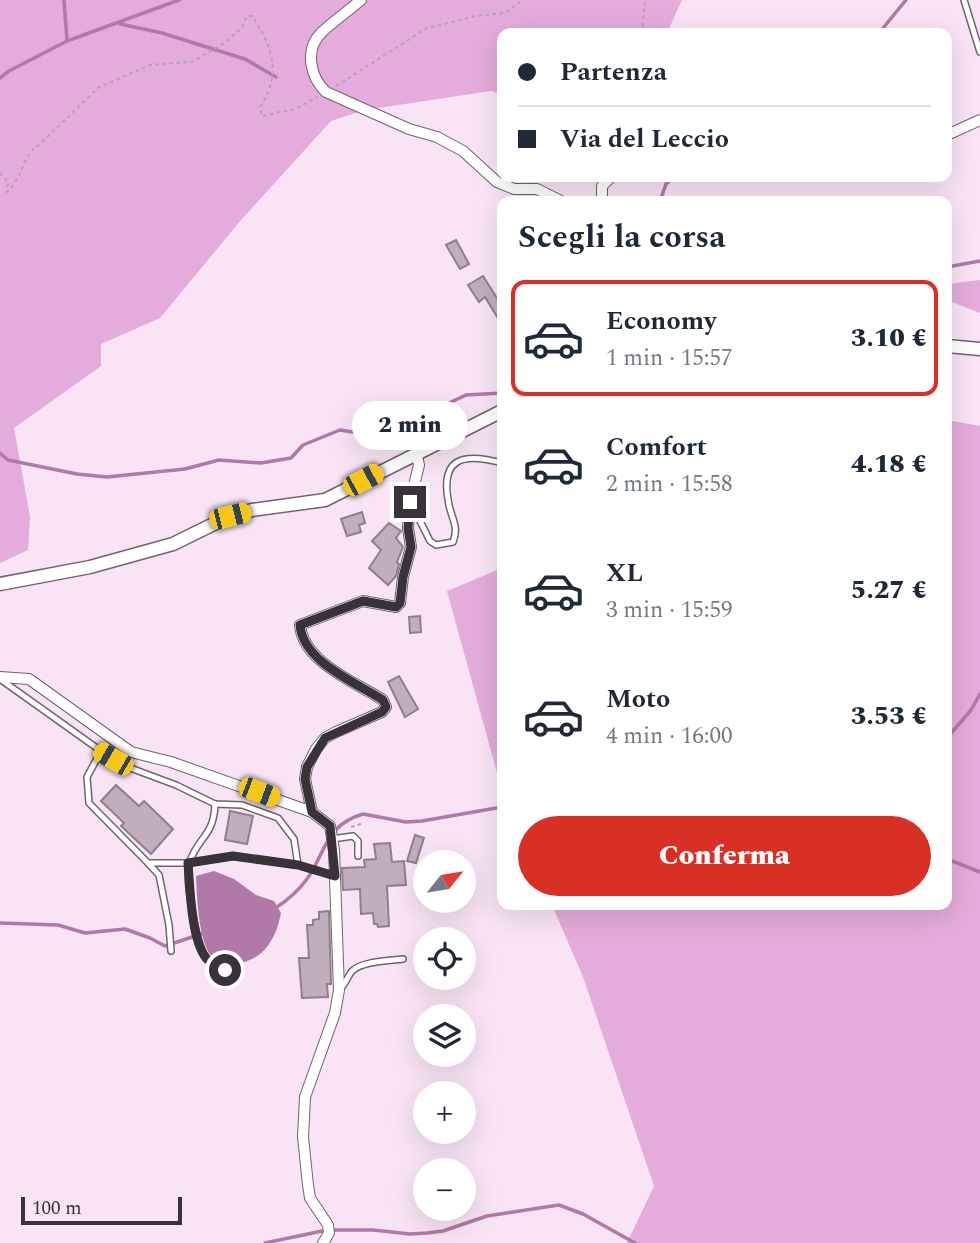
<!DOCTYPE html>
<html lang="it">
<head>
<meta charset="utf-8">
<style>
	:root { --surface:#fff; --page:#f2f2f3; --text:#1f2937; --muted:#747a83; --line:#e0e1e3; --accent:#d93025 }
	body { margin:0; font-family:Spectral,serif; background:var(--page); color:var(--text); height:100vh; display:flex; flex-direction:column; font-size:26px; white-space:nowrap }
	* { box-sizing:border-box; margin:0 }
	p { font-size:23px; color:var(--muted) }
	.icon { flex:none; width:38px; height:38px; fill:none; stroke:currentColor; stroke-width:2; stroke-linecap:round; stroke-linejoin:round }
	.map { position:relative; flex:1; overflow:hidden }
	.side { position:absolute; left:497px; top:196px; width:455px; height:714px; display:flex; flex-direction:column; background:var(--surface); border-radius:14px; box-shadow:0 7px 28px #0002 }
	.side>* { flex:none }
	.banner { position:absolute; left:497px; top:28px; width:455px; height:154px; border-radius:14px; box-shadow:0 7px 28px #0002; display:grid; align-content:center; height:154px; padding:0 21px; background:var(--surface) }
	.needle { width:46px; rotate:60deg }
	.controls { position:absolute; left:413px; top:850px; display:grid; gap:14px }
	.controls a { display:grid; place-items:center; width:63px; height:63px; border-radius:50%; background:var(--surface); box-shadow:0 7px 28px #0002; font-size:35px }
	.scale { position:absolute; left:21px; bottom:18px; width:161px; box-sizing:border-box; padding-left:7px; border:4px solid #393238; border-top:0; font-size:19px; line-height:24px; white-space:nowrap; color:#393238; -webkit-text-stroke:5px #f8e4f4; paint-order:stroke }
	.end { position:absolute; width:32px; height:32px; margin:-16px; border:9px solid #393238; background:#fff; box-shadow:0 0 0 4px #fff }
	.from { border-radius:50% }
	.bubble { position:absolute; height:49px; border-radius:24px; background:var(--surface); box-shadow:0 7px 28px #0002; font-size:23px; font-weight:800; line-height:49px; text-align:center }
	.car { position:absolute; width:21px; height:42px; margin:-21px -10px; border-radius:9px; box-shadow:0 0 5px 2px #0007; background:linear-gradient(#f5c518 24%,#345 0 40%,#f5c518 0 76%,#345 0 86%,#f5c518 0) }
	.banner b { display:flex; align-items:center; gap:24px; height:66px; font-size:26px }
	.banner b+b { border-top:2px solid var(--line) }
	.banner i { width:18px; height:18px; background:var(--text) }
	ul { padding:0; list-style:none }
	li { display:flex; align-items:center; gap:21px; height:116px; margin:0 14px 10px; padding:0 7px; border:4px solid transparent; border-radius:14px }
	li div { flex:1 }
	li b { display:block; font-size:26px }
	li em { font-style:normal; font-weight:800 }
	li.active { border-color:var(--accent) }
	li>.icon { width:63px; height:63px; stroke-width:1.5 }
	h2 { padding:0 21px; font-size:32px; line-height:84px }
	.button { display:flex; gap:14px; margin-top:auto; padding:14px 21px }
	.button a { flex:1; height:80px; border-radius:42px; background:var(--accent); color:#fff; font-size:28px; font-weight:800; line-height:80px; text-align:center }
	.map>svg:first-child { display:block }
	.green { fill:#e4acda }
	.water { fill:#b179a8 }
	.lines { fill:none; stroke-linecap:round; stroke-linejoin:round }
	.stream { stroke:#b179a8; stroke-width:3.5 }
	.building { fill:#c0aebc; stroke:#907e8c; stroke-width:2 }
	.service-casing { stroke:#73626f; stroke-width:8 }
	.minor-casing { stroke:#73626f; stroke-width:12 }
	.tertiary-casing { stroke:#73626f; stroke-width:15 }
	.path { stroke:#b2a3af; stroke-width:2; stroke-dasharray:3.5 3.5; stroke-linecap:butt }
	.service { stroke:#fff; stroke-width:5 }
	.minor { stroke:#fff; stroke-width:10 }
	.tertiary { stroke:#fff; stroke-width:12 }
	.route { stroke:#393238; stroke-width:9 }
</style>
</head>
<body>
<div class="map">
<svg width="980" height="1243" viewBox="0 0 980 1243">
	<rect width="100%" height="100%" fill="#f8e4f4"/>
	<g class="green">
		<polygon points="0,0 682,0 667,33 502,33 502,94 491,91 365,110 331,121 241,220 160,318 101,344 101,366 14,428 30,517 28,550 0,563"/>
		<polygon points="980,280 980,313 947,300 947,284"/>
		<polygon points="947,420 980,426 980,1243 627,1243 654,1186 583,977 552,905 947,905"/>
		<polygon points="502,568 502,791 447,591"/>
	</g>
	<path class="water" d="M214 871 234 879 256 895 274 901 281 913C278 927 275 937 266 948 256 962 224 972 212 957 198 941 197 896 196 876Z"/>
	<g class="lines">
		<g class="stream">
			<polyline points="64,0 67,40"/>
			<polyline points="120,24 162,33 245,59 276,77"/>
			<polyline points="879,33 906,0"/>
			<polyline points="0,78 9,71 67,41 179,0"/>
			<polyline points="660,201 666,184 674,177"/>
			<polyline points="947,267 980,261"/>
			<polyline points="0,453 8,460 77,474 107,477 185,469 219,460 261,463 291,458 303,445 340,430 365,434 432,411 466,395 502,393"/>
			<polyline points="947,738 971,710 980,694"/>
			<polyline points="947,859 980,872"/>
			<path d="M274 909C285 902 299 890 307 879 326 852 325 825 363 814L406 822 422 821 502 807"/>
			<polyline points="0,923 58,925 85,933 125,929 150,938 165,946 207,932"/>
			<polyline points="265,1243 327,1230 373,1230 410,1234 427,1233 443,1231 487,1216 559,1205 583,1214 635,1243"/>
		</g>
	</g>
	<g class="building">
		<polygon points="456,240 469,264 460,269 446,245"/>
		<polygon points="483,276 502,306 502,325 485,297 479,302 468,285"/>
		<polygon points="362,512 365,523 359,525 361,532 347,536 341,519"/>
		<polygon points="389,523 401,531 396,538 403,547 397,562 399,564 396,576 388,585 369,568 381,550 372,541"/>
		<polygon points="420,616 421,632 410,633 409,617"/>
		<polygon points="399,676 418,709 405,717 388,682"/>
		<polygon points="116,785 139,806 144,801 173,829 151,854 121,826 124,823 101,801"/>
		<polygon points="230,811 253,816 247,844 225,840"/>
		<polygon points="415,835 424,838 416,863 407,861"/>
		<polygon points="390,843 392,862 404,861 406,885 387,886 389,926 378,927 377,924 374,924 373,913 361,914 360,889 343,890 342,868 365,867 364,860 376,859 374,844"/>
		<polygon points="329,911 331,984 327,984 328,997 302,998 299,958 309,958 307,925 313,925 313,920 319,919 319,912"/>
	</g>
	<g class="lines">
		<g class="service-casing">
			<g id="service">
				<polyline points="964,0 980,52"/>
				<path d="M412 505 430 541 436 545 453 542C459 527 452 519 449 505 439 458 462 452 502 463"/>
				<polyline points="0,679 101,751 125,766 176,785 215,804 242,805 278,818 294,839 298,865"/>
				<polyline points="101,751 87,777 89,803 148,863 189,863 233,856 298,865 335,876"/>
				<path d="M215 804C214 836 199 836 190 861 184 876 196 942 205 956 211 965 227 971 237 975"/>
				<polyline points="332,839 353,836 358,841 358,856"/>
				<polyline points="148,863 159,875 169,925 171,951"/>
				<path d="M339 990C346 984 347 977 352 971 363 961 388 961 403 959"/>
			</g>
		</g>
		<g class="minor-casing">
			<g id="minor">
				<path d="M361 0C348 11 334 21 322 32 304 49 310 77 326 92L409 129 437 137 463 151 497 182 514 189H537L561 201"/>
				<polyline points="947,135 980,120"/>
				<polyline points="602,201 602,186 611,177"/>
				<polyline points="0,677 29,679 131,752 171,762 312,812 330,826 334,850 339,990 335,1013 305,1097 303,1137 308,1185 310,1198 328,1225 329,1233 323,1243"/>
				<path d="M312 812 305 779 307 767 316 749 325 738 336 732 382 712 386 707 383 700C355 682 303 662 300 625L363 601 396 607 400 603 403 577 411 547 408 528 410 502 419 465 417 456"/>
			</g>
		</g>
		<g class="tertiary-casing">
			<g id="tertiary">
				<polyline points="947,346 980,349"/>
				<polyline points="0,584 90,567 173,544 230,516 252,510 325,500 502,411"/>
			</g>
		</g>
		<g class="path">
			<polyline points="642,33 645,0"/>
			<polyline points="336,86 427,28 476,16 505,13 523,0"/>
			<path d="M0 173 8 182 7 192C24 176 22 155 39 145L98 88 150 65 192 62 226 42 242 27 247 16H252C273 47 282 74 260 107L262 116 295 109 317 97"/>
			<polyline points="351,827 364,823"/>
		</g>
		<use href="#service" class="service"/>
		<use href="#minor" class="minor"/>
		<use href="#tertiary" class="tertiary"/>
	</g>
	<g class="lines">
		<path class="route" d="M225 970C219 967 210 963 206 958 191 939 190 887 188 863L233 856 298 865 335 876 330 826 312 812 305 779 307 767 325 738 382 712 386 707 383 700C355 682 303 662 300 625L363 601 396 607 400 603 403 577 411 547 408 528 410 502"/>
	</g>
</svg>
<div class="controls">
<a><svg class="needle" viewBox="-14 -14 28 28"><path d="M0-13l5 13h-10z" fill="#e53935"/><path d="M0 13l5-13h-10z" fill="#747a83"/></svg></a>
<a><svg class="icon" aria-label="locate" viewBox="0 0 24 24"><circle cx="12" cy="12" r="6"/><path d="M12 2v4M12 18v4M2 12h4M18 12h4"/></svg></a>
<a><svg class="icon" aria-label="layers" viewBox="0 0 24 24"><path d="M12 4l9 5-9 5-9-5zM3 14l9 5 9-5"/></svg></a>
<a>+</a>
<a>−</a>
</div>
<div class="scale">100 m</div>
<i class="end from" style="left:225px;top:970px"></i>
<i class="end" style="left:410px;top:502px"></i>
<div class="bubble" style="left:352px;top:401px;width:116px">2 min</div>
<i class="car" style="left:363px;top:480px;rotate:62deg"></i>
<i class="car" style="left:230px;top:516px;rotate:76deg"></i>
<i class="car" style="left:113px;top:759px;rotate:300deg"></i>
<i class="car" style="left:259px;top:792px;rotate:111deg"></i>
<div class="banner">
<b><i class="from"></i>Partenza</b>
<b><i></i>Via del Leccio</b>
</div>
<section class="side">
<h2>Scegli la corsa</h2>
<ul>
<li class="active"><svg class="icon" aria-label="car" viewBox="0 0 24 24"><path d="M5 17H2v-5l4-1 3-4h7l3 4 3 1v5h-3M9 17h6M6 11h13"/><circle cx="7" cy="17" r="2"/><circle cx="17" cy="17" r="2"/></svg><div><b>Economy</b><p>1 min · 15:57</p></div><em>3.10 €</em></li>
<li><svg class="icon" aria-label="car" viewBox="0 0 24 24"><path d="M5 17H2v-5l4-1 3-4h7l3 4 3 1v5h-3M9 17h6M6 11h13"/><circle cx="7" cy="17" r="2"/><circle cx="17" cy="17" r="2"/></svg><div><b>Comfort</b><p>2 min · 15:58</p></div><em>4.18 €</em></li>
<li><svg class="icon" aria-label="car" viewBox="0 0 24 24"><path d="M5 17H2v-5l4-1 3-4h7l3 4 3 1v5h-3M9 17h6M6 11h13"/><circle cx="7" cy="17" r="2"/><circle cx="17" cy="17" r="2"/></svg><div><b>XL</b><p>3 min · 15:59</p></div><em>5.27 €</em></li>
<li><svg class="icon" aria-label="car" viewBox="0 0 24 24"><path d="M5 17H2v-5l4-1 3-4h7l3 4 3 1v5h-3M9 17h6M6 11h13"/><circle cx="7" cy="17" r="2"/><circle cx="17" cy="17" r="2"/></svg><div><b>Moto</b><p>4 min · 16:00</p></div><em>3.53 €</em></li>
</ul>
<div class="button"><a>Conferma</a></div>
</section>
</div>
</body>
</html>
